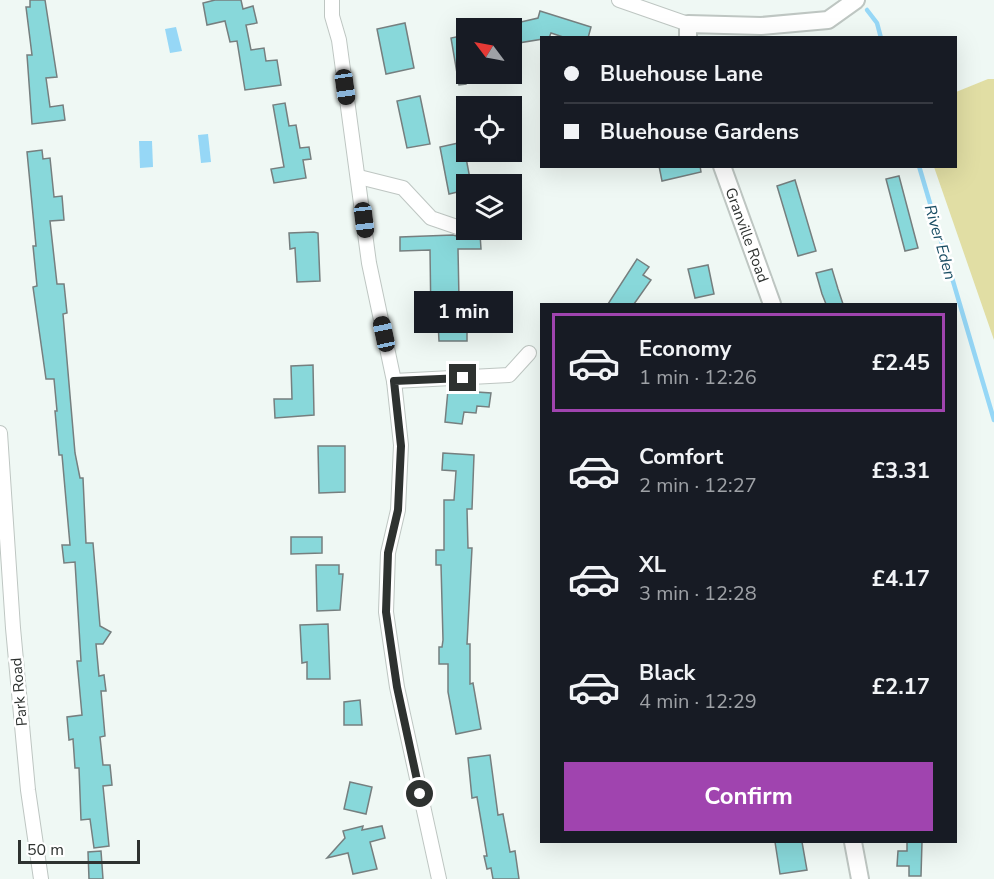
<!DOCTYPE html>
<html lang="en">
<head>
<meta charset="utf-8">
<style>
	:root { --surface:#171b24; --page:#20242c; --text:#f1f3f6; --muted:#9ea1a6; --line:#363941; --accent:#a044af }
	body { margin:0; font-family:"Nunito Sans",sans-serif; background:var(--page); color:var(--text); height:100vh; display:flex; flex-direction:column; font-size:22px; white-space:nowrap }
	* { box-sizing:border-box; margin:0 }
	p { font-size:20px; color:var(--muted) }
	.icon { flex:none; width:33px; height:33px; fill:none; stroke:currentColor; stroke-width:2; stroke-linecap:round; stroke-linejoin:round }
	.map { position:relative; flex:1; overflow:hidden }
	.panel { position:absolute; left:540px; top:303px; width:417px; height:540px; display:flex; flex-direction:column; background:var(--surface); border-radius:0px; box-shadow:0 6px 24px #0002 }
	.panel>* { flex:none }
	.banner { position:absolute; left:540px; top:36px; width:417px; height:132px; border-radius:0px; box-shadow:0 6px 24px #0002; display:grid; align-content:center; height:132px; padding:0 24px; background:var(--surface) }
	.needle { width:39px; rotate:302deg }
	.buttons { position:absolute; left:456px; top:18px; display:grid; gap:12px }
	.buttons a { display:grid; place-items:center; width:66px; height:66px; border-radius:0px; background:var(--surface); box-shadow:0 6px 24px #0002; font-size:30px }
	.scale { position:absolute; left:18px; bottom:15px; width:122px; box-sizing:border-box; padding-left:6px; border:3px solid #2e3230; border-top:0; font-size:16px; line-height:21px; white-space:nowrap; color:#2e3230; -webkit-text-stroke:4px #fff; paint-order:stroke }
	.end { position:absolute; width:27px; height:27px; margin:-14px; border:8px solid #2e3230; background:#fff; box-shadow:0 0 0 3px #fff }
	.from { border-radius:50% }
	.bubble { position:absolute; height:42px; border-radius:0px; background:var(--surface); box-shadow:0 6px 24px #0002; font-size:20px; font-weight:700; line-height:42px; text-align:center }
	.car { position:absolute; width:18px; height:36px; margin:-18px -9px; border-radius:8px; box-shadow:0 0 4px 2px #0007; background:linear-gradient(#222 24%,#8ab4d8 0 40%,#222 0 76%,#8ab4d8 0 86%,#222 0) }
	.banner b { display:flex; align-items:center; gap:21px; height:57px; font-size:22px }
	.banner b+b { border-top:2px solid var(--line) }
	.banner i { width:15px; height:15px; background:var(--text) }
	ul { padding:10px 0 0; list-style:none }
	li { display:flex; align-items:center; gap:18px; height:99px; margin:0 12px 9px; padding:0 12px; border:3px solid transparent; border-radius:0px }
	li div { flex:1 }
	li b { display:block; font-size:22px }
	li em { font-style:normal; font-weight:700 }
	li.selected { border-color:var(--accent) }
	li>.icon { width:54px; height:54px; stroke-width:1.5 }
	.button { display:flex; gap:12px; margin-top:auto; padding:12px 24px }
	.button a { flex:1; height:69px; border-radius:0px; background:var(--accent); color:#fff; font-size:24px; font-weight:700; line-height:69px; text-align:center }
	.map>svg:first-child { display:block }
	.green { fill:#e1dea4 }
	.water { fill:#96d7f6 }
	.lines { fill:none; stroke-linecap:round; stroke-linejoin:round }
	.stream { stroke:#96d7f6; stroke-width:4.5 }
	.building { fill:#88d8da; stroke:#767f7f; stroke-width:1.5 }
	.minor-casing { stroke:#bec6c2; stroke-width:16 }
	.tertiary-casing { stroke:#bec6c2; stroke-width:20 }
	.minor { stroke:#fff; stroke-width:14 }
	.tertiary { stroke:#fff; stroke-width:16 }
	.route { stroke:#2e3230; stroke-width:8 }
	.labels { text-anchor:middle; stroke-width:5; stroke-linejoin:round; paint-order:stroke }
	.street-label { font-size:15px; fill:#2e3230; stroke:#fff }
	.water-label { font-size:16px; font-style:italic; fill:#1a4e64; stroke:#fff }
</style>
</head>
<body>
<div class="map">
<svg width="994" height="879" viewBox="0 0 994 879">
	<rect width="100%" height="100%" fill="#eff8f4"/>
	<polygon class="green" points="988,79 994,79 994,340 934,167 956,166 956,92"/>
	<g class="water">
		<polygon points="176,27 182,51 170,53 165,29"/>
		<polygon points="208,134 211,162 201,163 198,135"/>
		<polygon points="139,141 152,141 153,167 140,168"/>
	</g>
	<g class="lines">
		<g class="stream">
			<polyline points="867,10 877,23 881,38"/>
			<polyline points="919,166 994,420"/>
		</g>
	</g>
	<g class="building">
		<polygon points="30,0 45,0 57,77 46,78 50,107 63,105 65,120 32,124 27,55 32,55 26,7 30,7"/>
		<polygon points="215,0 241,0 243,9 253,6 257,23 246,25 251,50 264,48 266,61 277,60 281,85 245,90 237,41 230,42 225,21 207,25 203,3"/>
		<polygon points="540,11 591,27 588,38 566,38 551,33 549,38 512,44 512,24 538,18"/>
		<polygon points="405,23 414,68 386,74 377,29"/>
		<polygon points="466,35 466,84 459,85 451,38"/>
		<polygon points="420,96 430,144 407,148 397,101"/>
		<polygon points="285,103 289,126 296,125 300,148 309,147 311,159 303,160 306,178 274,183 271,169 284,167 273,105"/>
		<polygon points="463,142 471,184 466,184 466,190 449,194 440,147"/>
		<polygon points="42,150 43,159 50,158 54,197 62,196 64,220 50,221 57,284 64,284 67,313 63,314 75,453 80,478 83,478 86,543 93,543 100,626 111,632 103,644 96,644 99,676 104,675 106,691 101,691 105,736 100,737 103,765 110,765 112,785 103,786 109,846 94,848 90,819 81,820 79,768 75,768 73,739 69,740 67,717 82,715 77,661 81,661 75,562 64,563 62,545 70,545 62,455 59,455 55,411 57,411 54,379 46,379 33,287 37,286 33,246 36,246 27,152"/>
		<polygon points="659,166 700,166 701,172 662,181"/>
		<polygon points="899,176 918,248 905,251 886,179"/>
		<polygon points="795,180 816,251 798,256 777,186"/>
		<polygon points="314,232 318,233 320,281 297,282 295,248 290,249 289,233"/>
		<polygon points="480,234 481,249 458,249 459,299 467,299 467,341 439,341 438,322 431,322 430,250 400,251 400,237 453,235 467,239"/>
		<polygon points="637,259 649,267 643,275 651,280 634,304 608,304"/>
		<polygon points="708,265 714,294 695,298 688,269"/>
		<polygon points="832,269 838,289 843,304 826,304 822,294 816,273"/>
		<polygon points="313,365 314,415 275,418 274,399 292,399 291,366"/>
		<polygon points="448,390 491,393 489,407 477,406 476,413 464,412 462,424 445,422"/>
		<polygon points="318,446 345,446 345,492 319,493"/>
		<polygon points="443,453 474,455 472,509 467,509 468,548 472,548 467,644 470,644 470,684 473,683 481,729 456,734 448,692 448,664 439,664 439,647 442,647 443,640 441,565 436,565 436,550 444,550 444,500 454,500 456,471 442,470"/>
		<polygon points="291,537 322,537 322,553 291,554"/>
		<polygon points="316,565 339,565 339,574 343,574 340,610 317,611"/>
		<polygon points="328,624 330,679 307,679 307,662 302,663 300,625"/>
		<polygon points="360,700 362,725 344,725 344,702"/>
		<polygon points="490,755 498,815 503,814 510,852 515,851 519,879 493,879 491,868 487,869 484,856 487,856 477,797 472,798 468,758"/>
		<polygon points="350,782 372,787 366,814 344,809"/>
		<polygon points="363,826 362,830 382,826 385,838 370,842 377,869 353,874 348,853 327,858 345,838 343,831"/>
		<polygon points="775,842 802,842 807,870 780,874"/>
		<polygon points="907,842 922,842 921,876 909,876 909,866 897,866 898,851 907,851"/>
		<polygon points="101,851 103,879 89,879 88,852"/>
	</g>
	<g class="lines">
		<g class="minor-casing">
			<g id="minor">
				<polyline points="332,0 332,16 339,40 369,263 394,381 401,445 398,510 388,553 386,612 397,687 439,879"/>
				<polyline points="619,0 688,24"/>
				<polyline points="359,177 403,188 431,218 466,230"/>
				<polyline points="394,381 509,375 529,353"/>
				<polyline points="0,433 13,628 28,790 41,879"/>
			</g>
		</g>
		<g class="tertiary-casing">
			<g id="tertiary">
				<polyline points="688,38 688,24 761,26 828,20 856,0"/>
				<polyline points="722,166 772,304"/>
				<polyline points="853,842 860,879"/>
			</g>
		</g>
		<use href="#minor" class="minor"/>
		<use href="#tertiary" class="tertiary"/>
	</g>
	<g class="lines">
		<polyline class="route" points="420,794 397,687 386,612 388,553 398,510 401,446 394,381 463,378"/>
	</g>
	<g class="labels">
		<g class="street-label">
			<text transform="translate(747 235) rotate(70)" y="5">Granville Road</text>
			<text transform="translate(19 692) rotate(-95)" y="5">Park Road</text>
		</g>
		<g class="water-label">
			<text transform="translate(941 242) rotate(74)" y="6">River Eden</text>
		</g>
	</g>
</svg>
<div class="buttons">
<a><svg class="needle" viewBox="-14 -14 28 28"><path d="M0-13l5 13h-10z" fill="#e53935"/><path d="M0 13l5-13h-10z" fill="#9ea1a6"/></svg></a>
<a><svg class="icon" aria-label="locate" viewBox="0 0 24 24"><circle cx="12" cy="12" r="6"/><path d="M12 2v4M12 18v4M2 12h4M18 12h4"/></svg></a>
<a><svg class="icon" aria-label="layers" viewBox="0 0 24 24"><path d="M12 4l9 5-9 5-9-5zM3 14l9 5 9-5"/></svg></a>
</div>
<div class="scale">50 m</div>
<i class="end from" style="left:420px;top:794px"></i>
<i class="end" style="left:463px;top:378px"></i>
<div class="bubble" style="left:414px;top:291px;width:99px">1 min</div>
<i class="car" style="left:345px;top:87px;rotate:172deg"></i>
<i class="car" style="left:364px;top:220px;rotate:173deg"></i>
<i class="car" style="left:384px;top:334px;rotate:348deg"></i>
<div class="banner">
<b><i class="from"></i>Bluehouse Lane</b>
<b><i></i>Bluehouse Gardens</b>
</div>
<section class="panel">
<ul>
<li class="selected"><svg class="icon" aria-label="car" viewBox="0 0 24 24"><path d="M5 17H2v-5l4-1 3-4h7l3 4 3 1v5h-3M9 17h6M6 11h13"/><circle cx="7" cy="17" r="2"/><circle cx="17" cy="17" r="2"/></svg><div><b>Economy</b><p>1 min · 12:26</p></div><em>£2.45</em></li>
<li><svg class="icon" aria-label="car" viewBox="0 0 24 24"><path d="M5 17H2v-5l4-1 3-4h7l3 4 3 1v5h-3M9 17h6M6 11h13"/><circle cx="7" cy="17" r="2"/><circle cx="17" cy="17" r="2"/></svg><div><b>Comfort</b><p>2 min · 12:27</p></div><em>£3.31</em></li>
<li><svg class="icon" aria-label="car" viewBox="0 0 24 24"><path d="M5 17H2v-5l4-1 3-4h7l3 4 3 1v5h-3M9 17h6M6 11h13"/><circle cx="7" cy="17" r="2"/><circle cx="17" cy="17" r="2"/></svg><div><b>XL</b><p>3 min · 12:28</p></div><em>£4.17</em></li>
<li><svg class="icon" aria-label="car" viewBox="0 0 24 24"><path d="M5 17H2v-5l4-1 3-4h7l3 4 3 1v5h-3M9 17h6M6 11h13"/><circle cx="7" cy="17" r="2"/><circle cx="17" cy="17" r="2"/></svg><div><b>Black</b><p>4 min · 12:29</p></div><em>£2.17</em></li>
</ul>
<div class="button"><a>Confirm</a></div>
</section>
</div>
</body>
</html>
